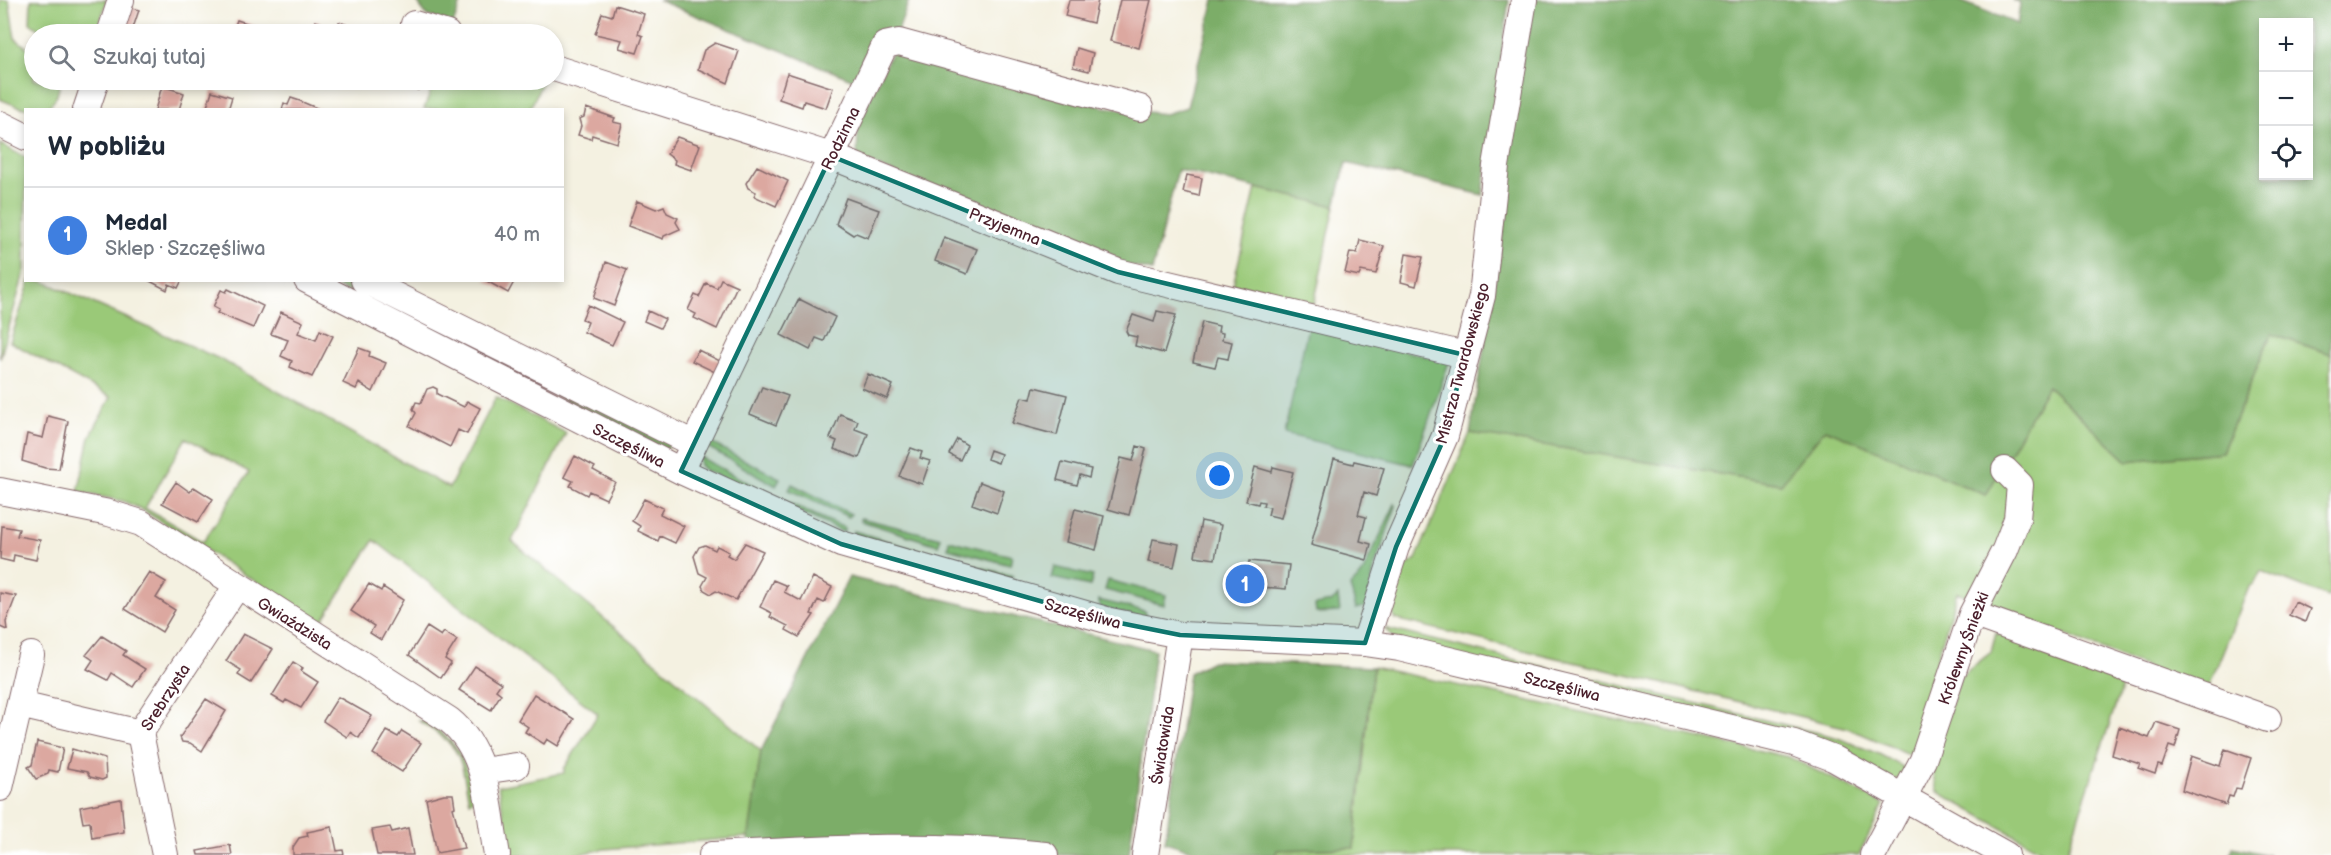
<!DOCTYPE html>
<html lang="pl">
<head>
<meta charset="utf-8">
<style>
	:root { --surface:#fff; --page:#f6f6f7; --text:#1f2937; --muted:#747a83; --line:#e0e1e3; --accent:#1f6fb2 }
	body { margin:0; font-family:"Balsamiq Sans",sans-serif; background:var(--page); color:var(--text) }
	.controls { position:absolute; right:18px; top:18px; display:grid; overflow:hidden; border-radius:0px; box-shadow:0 3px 9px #0003 }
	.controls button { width:54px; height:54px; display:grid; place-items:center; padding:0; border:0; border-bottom:2px solid var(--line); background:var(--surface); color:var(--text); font:30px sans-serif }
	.you { position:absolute; left:1220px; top:476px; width:21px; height:21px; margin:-15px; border:4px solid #fff; border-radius:50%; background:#1a73e8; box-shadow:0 0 0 9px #1a73e833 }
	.badge { display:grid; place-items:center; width:39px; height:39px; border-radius:50%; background:var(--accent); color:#fff; font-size:20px; font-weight:700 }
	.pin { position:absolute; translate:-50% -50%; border:3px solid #fff; box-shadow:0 2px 6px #0006 }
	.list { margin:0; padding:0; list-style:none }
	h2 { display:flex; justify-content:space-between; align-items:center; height:78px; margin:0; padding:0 24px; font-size:26px }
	h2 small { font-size:20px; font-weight:400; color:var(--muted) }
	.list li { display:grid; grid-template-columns:39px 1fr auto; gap:18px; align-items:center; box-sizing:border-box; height:96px; padding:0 24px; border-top:2px solid var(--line) }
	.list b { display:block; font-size:22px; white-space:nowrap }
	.list p { margin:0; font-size:20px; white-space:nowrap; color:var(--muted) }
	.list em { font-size:20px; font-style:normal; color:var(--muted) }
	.icon { flex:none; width:33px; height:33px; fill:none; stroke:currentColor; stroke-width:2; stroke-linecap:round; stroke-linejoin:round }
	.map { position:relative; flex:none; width:2331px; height:855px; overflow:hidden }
	.search { position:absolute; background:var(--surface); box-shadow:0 3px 9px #0003; left:24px; top:24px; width:540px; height:66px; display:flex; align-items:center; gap:15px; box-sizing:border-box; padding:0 21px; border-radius:33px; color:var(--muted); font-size:22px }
	.panel { position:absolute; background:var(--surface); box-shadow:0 3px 9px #0003; left:24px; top:108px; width:540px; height:174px; border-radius:0px }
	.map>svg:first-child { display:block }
	.green { fill:#9ac978; stroke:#727452; stroke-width:1.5; fill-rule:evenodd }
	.forest { fill:#7bad68; stroke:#62664a; stroke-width:1.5; fill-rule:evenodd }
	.building { fill:#dca8a0 }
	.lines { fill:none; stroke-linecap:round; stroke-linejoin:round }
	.minor-casing { stroke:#86686b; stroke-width:28 }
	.minor { stroke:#fff; stroke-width:26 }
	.marked { fill:#0f766e; fill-opacity:0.2; stroke:#0f766e; stroke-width:4.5; stroke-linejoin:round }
	.labels { text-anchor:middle; stroke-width:6; stroke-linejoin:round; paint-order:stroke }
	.street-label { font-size:16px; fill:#4a1f2b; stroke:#fff }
</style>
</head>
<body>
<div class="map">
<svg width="2331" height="855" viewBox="0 0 2331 855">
	<rect width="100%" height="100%" fill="#fff"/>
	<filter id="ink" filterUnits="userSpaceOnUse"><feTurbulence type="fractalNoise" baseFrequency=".0167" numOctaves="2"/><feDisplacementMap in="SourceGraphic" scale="12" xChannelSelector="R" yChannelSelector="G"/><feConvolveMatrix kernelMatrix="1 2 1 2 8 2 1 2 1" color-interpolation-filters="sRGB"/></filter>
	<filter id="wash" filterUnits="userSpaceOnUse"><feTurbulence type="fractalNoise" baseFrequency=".008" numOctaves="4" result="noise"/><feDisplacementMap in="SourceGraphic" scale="24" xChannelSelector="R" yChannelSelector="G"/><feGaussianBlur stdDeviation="1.35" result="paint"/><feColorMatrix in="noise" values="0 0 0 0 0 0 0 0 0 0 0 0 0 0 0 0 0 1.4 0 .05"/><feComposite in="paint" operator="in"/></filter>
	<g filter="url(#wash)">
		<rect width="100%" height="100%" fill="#f4f1e1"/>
		<!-- green -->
		<path class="green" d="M0,0h9l6,38 19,15v27h26c-3,41 -34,31 -60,19z
			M31,0h76l-11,34h-51l-15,-11z
			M435,80h108l-13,29h-106z
			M0,144l26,14 -1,112 -25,89z
			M1256,188l79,18 -21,98 -81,-19z
			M30,281h13l179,79 227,128 47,-91 70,36 -54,108 249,210 -12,86 -144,12 -32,6h-58l-4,-2 -13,-67 66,-13v-4l34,-55 -224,-174 -53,83 -180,-114 -18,-8 -45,-9 12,-55 21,-40 -101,-55zM186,438l63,34 -46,70 -58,-34z
			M1308,327l141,35 -36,103 -129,-31z
			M2271,334l60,20v235l-3,8 -67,-26 -6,12 -6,4 -42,104 -250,-99 -22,74 11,2 -31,89 -67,-29 -454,-109c-6,-24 0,-46 22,-60l54,-126 311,51 44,-56 161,67 62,-109 79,75 95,-9z
			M709,430l2,13 69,35 -4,8 -72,-41z
			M698,456l75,40 -1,3 -66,-28 -6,-6z
			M792,484l59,30 -2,3 -60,-27z
			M782,500l63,28 -2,4 -63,-29z
			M1395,504l1,2 -22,62 -6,38 -12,3 -6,-23 11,-10z
			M861,518l80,20 -3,7 -77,-24z
			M854,531l83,25 -2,3 -83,-24z
			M949,540l63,16 -2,9 -62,-17z
			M946,558l67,18 -5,5 -63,-19z
			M1055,567l38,9 -3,10 -38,-8z
			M1108,580l58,15 -2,10 -59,-15z
			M1338,596l2,16 -24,1 -1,-8 16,-3z
			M1098,600l47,11v7l-44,-10z
			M1384,628l451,109 44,17 30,16 -7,8 -8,2 -499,-141z
			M1996,633l127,43 -2,13 -53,160 9,6h-28l-111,-63 -6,-26 28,-89 31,-25z
			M1373,667l416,90 95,47 -25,51h-583l1,-5 77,-2z
			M424,720c35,23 43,38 49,80l-4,1c-10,-49 -6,-52 -50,-80z"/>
		<!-- forest -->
		<path class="forest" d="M416,0h46l-9,25 -27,-10z
			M658,0h251l-11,31 -15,-1 -27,51z
			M1214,0h295l-26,195 -137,-32 -11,43 -157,-36 -26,101 -34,-8 -261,-105 1,-35 35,-74 211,58 61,7 22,-7z
			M1532,0h426l59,24 3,-20 -8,-4h319v354l-60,-20 -49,118 -95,9 -79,-75 -62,109 -161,-66 -44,55 -311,-51 35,-215 7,-100zM2264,22h44v154h-44z
			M326,281h27l316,163 -2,5h-4z
			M849,577l306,73 -26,205h-383l15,-104z
			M1212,661l161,6 -19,181 -77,2 -1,5h-69l-42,-13 24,-169z
			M2233,847l36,8h-39z"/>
		<g id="blocks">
			<!-- building -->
			<path class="building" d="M1069,0h29l-5,23 -28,-7z
				M1120,0h31l-12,48 -29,-7z
				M615,5l29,9 -6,20 5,2 -6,17 -18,-5 3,-8 -27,-6 7,-21 10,3z
				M129,7l10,3 -8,24h-11z
				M237,20l28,9 -2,5h-31z
				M315,21l22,7 2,-6 12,4 -3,8h-37z
				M715,43l24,8 -11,32 -30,-14 6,-19z
				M1077,48l16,5 -4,18 -16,-4z
				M787,73l46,15 -7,20 -22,-7 -2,6 -23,-8z
				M127,80h16l-2,5z
				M388,80h33l-3,10z
				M162,86l22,7 -5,17h-24z
				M212,91l20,6 -4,13h-22z
				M291,98l9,3 21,9h-39l2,-7 4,2z
				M586,108l29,10 -2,4 9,2 -5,19 -25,-8 -1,4 -13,-4 3,-9 -2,-7 5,-2z
				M677,137l23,8 -9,25 -17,-6 1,-4 -8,-6z
				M757,166l31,15 -12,25 -22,-10 2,-4 -8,-4 -2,-5z
				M1187,175l15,3 -3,18 -16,-4z
				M846,198l33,12 -11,28 -12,-5 -3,2 -17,-11z
				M637,201l19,8 8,-3 3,7 11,5 -2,4 4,7 -16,7 -1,3 -35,-13z
				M944,237l33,12 -10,25 -32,-13z
				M1360,240l24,6 -8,28 -15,-3 -2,5 -14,-3 5,-21 7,1z
				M1406,254l17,3 -7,29 -15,-4z
				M606,262l21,8 -13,36 -20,-8z
				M721,279l16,7 -20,43 -23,-11 2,-4 -8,-4 7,-15 4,2 7,-14 11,5z
				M148,280h34l-4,8 -9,-4 -2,6z
				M485,280h30l-7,13z
				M228,289l35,17 -10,22 -36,-15 2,-3 -6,-3 8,-17 5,2z
				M799,299l36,18 -11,24 -8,-3 -6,12 -29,-15z
				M588,305l35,17 -11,23 -28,-13 4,-10 -6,-3z
				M648,311l17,8 -5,9 -16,-7z
				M1157,311l19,4 -12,38 -29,-7 2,-9 -9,-2 -2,-4 7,-16 21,7z
				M281,312l22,10 -5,11 18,7 4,-10 13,6 -21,41 -22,-10 2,-6 -11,-5 7,-16 -17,-6z
				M1202,322l17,4 -1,6 5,1 -1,7 10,2 -4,17 -10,-2 -3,10 -22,-5z
				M359,348l11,4 -1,4 17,7 -13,29 -14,-9 -3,6 -13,-6z
				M698,350l30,15 -5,11 -31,-15z
				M868,374l25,11 -6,14 -25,-11z
				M433,387l4,2v5l27,13 3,-6 13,7 -13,26 -9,-4 -8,17 -41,-21 7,-13 -3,-4 3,-7 5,1 6,-14z
				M762,387l26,9 -12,29 -26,-11z
				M1034,387l33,8 -10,40 -45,-12 10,-26 9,2z
				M840,414l18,7 -3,8 13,5 -9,24 -25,-9 3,-8 -7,-3z
				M48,416l20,5 -9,48 -14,-1 -23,-7 5,-27 16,4z
				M957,439l10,6 -7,15 -11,-6z
				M1137,446l9,3 -17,66 -21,-6 13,-51 12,3z
				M911,448l11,4 -2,6 10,3 -8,23 -23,-8z
				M990,450l11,4 -3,9 -11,-4z
				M575,456l20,11 -2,3 22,12 -9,17 -17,-8 -2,4 -17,-9 3,-5 -9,-4z
				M1334,459l19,5 1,-3 30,7 -8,28 -12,-4 -6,23 8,2 -6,24 11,3 -4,16 -56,-15z
				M1062,462l29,7 -2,9 -9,-3 -3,10 -20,-5z
				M1255,467l17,5 1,-5 20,5 -12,46 -13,-3 2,-8 -7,-1 1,-4 -5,-1 -1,3 -12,-3z
				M176,482l14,10 4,-5 19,12 -15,23 -36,-19z
				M980,482l24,9 -7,22 -25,-9z
				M644,499l19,9 -3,6 24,12 -9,17 -15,-7 -2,5 -20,-10 2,-5 -8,-5z
				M1075,509l29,7 -8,34 -30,-8z
				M1201,521l20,4 -6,34 -20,-3z
				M2,526l17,3 -2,7 23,4 -4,20 -22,-5 -1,7 -13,-3z
				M1153,539l26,5 -5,23 -26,-5z
				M745,543l18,8 -27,49 -20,-9 -5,3 -7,-4 -2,-4 5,-9 -8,-4 -5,-17 5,-9 6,-2 10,5 2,-4 12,6 -2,3 7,4z
				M1249,561l40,4 -3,24 -48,-4 1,-13h8z
				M149,572l17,10 -10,16 19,12 -13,22 -37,-23z
				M813,577l19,10 -8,16 -6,-3 -7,14 3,1 -15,22 -13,-7 2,-4 -18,-9 2,-4 -12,-6 13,-27 14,6 -3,6 17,9z
				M369,584l12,7 2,-4 20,13 -22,40 -11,-7 4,-7 -23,-15z
				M0,593l16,3 -10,26 1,8 -7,-3z
				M2295,602l15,7 -5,13 -16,-7z
				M427,627l14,9 3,-4 13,8 -12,19 6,4 -10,15 -32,-23z
				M243,634l30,15 -22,34 -13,-8 3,-5 -15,-9z
				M102,636l24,15 -3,4 22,14 -12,18 -21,-14 -4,7 -21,-11 6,-9 -7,-5z
				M293,662l10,6 -2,3 17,11 -17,26 -15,-8 -2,3 -12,-7z
				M475,666l26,17 -5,7 5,4 -10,16 -32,-20z
				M534,694l40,25 -16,27 -11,-7 -3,5 -19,-12 3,-5 -10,-7z
				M338,697l34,19 -13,22 -9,-6 -3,5 -24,-16z
				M206,699l20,12 -24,40 -12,-8 -8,-1 -2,-5z
				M2156,722l24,8 -5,18 -6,-2 -7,20 -4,-1 -3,9 -17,-6 2,-4 -28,-9 7,-28 30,11z
				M387,731l11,6 4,-6 19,12 -19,29 -29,-18z
				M37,742l26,6 -5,24 -9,-2 -1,4 -12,5 -8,-12 4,-2z
				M72,749l33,10 1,19 -4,2 -12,-3 -3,-5 -20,-4z
				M2225,749l26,9 -10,31 -5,-1 -3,9 -4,-1 -3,9 -44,-15 9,-34 29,10z
				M444,794h9l2,13 -2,1 11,40 -27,5 -11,-54z
				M121,799l3,33 -32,6 -2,-16 -7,1 -3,-16z
				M332,827l5,24 6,-1 1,5h-51v-8l6,-9 9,-2 -1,-4z
				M390,827l2,5 16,-4 5,27h-36l-5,-25z
				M230,845l2,10h-34l-1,-4z"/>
		</g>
	</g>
	<g filter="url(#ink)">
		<use href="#blocks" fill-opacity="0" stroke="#86686b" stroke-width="1.5"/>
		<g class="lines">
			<defs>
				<path id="minor" d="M414,24l33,10
					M110,34l11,-34
					M554,68l277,88 287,116 347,83
					M86,110l10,-30
					M0,124l26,13
					M307,280l374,191 160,73 269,77 70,14 185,8 34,5 395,95 39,15 173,97
					M364,280l330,164
					M681,471l204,-426 14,-3 241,66
					M0,491l109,22 32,10 308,197c40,32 39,88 48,135
					M1972,614l296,105
					M1365,643l31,-96 49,-111 37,-140 14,-130 28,-166
					M20,705l120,28
					M482,771l34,-5
					M0,788l31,-133
					M165,855l-25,-122 97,-147
					M712,855c111,-6 223,-13 333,0
					M1145,855l35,-220
					M1873,855l50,-95 49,-146 33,-64 12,-31 3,-34 -15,-15"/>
			</defs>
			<!-- minor casing -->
			<use href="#minor" class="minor-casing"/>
			<!-- minor -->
			<use href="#minor" class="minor"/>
		</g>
	</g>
	<!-- marked area -->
	<path class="marked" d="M831,156l287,116 347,83 -20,81 -49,111 -31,96 -185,-8 -70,-14 -269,-77 -160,-73z"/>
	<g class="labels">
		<!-- street labels -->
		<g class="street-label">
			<text transform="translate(840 138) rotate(-64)" y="6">Rodzinna</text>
			<text transform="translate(1005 226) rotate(22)" y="6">Przyjemna</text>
			<text transform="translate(1462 363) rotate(-75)" y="6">Mistrza Twardowskiego</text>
			<text transform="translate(629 445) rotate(27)" y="6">Szczęśliwa</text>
			<text transform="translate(1083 613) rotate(15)" y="6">Szczęśliwa</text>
			<text transform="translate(295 623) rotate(32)" y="6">Gwiaździsta</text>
			<text transform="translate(1963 648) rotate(-70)" y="6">Królewny Śnieżki</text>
			<text transform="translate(1562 686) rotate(14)" y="6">Szczęśliwa</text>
			<text transform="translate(165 697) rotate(-57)" y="6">Srebrzysta</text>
			<text transform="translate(1162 745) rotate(-81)" y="6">Światowida</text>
		</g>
	</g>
</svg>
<div class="controls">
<button>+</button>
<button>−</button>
<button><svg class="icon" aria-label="locate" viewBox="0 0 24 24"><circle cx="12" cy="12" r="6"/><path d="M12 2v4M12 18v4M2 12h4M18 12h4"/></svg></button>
</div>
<div class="you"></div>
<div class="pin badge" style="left:1245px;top:584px;background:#3f7fe0">1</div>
<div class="search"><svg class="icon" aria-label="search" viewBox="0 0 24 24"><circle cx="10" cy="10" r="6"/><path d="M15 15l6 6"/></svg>Szukaj tutaj</div>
<section class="panel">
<h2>W pobliżu<small></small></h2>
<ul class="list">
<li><span class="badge" style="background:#3f7fe0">1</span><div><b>Medal</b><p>Sklep · Szczęśliwa</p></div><em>40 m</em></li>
</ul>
</section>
</div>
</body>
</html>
